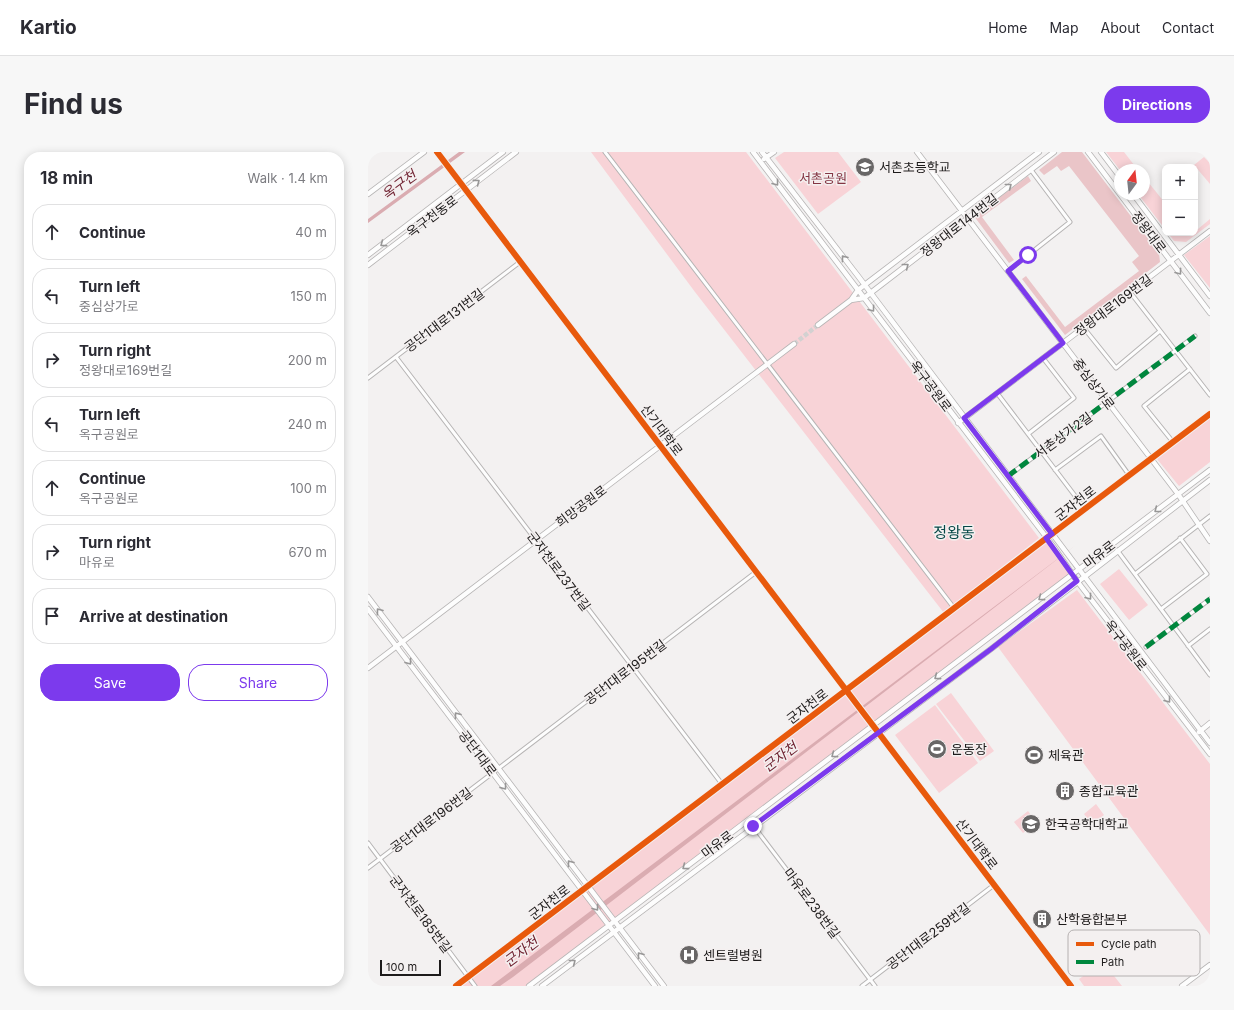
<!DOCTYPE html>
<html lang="en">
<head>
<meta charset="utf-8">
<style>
	:root { --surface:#fff; --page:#f7f7f7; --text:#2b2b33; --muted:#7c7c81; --line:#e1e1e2; --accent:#7c3aed }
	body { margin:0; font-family:Inter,"Noto Sans KR",sans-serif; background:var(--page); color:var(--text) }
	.controls { position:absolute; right:12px; top:12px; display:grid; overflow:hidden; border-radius:8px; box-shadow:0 2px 10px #0003 }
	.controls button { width:36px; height:36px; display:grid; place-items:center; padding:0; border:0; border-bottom:1px solid var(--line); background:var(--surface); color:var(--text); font:20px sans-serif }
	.compass { position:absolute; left:746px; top:12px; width:36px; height:36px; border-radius:50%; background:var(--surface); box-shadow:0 2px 10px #0003; rotate:15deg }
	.scale { position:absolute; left:12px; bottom:10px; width:61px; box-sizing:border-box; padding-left:4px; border:2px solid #1d1b1b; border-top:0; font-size:11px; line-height:14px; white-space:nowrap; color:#1d1b1b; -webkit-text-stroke:3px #f4f0f0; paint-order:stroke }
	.stop { position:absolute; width:12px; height:12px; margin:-9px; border:3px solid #7c3aed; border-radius:50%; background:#fff }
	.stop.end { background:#7c3aed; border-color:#fff; box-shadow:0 1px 4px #0008 }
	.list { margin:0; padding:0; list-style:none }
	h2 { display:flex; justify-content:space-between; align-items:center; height:52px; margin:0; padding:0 16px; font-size:17px }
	h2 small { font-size:13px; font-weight:400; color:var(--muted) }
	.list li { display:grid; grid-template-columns:26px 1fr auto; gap:12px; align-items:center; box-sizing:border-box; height:56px; margin:0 8px 8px; padding:0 8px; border:1px solid var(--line); border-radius:16px }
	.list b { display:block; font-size:15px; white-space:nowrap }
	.list p { margin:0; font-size:13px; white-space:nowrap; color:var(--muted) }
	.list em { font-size:13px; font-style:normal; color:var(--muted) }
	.actions { display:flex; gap:8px; padding:12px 16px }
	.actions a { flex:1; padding:9px 0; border:1px solid var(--accent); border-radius:16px; text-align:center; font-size:14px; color:var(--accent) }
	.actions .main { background:var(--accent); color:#fff }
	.icon { flex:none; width:22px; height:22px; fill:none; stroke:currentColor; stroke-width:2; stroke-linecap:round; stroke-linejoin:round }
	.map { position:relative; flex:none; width:842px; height:834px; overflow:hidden; border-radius:16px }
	header { display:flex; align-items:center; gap:24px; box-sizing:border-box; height:56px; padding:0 20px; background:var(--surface); border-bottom:1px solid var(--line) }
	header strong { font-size:19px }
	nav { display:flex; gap:22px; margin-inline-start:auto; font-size:14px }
	.intro { display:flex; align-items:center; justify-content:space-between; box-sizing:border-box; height:96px; padding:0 24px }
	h1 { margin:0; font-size:28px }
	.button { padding:10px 18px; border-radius:16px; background:var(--accent); color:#fff; font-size:14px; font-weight:700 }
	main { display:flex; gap:24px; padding:0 24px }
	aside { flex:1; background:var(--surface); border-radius:16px; box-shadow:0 2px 10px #0003 }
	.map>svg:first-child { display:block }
	.green { fill:#f8d3d7 }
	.forest { fill:#eac5c8 }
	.water { fill:#daacb1 }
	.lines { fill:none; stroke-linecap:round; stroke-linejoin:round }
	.secondary-tunnel { stroke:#d3d1d1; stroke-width:4.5; stroke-dasharray:4.5 2; stroke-linecap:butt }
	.street-casing { stroke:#b6b4b4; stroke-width:5 }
	.secondary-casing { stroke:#b6b4b4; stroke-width:6 }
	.street { stroke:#fdfdfd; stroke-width:3 }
	.secondary { stroke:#fdfdfd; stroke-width:4.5 }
	.quiet { stroke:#00873e; stroke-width:5; stroke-dasharray:10 5; stroke-linecap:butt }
	.cycleway-casing { stroke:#f4f0f0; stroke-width:8 }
	.cycleway { stroke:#e8590c; stroke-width:6 }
	.oneway { stroke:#989797 }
	.route { stroke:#7c3aed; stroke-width:5 }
	.labels { text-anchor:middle; stroke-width:3; stroke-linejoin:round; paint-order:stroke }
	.poi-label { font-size:13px; fill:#1d1b1b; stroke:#f4f0f0; text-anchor:start }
	.park-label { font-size:13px; fill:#843543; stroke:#f4f0f0 }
	.street-label { font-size:13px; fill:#1d1b1b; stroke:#f4f0f0 }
	.water-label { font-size:14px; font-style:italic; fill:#712433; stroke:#f4f0f0 }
	.quarter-label { font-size:15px; fill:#074847; stroke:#f4f0f0 }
	.key { fill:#f4f0f0; stroke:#b4b0b0; stroke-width:1 }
	.key-label { font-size:11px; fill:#1d1b1b }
</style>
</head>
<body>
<header>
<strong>Kartio</strong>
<nav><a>Home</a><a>Map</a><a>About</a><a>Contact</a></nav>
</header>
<div class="intro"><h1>Find us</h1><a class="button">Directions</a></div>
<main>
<aside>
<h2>18 min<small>Walk · 1.4 km</small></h2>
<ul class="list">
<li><svg class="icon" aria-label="ahead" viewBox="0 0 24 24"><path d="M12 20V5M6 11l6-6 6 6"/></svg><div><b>Continue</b></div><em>40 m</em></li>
<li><svg class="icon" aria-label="left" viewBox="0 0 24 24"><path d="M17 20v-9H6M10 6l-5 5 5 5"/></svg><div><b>Turn left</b><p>중심상가로</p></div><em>150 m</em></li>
<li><svg class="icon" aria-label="right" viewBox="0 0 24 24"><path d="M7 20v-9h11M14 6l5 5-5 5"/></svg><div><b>Turn right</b><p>정왕대로169번길</p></div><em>200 m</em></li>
<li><svg class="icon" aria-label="left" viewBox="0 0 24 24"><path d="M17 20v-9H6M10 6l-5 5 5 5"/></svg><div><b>Turn left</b><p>옥구공원로</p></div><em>240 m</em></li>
<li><svg class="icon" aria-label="ahead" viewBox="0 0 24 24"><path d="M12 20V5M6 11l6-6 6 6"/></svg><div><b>Continue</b><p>옥구공원로</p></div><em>100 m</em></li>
<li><svg class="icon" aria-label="right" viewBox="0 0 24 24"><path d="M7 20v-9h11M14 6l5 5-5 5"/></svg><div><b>Turn right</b><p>마유로</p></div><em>670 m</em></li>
<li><svg class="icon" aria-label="arrive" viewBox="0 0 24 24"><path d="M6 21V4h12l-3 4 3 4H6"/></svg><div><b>Arrive at destination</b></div></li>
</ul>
<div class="actions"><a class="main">Save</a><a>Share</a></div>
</aside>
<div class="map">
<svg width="842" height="834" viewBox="0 0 842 834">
	<rect width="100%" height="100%" fill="#f3f1f1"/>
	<!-- green -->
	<path class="green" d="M223,0h155l293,386 -95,75 -249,-321z
		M416,0h54l23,30 -43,32 -43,-56z
		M738,0h18l14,18h-18z
		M836,5l6,6v21l-16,-19z
		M776,25l21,26v26l-27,-35h6z
		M842,67v5l-24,18 -12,-1 -6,-8h27v-7l3,3z
		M842,84v52l-26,-33z
		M842,266v44l-31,24 -22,-27z
		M678,386l26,36 -542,412h-74z
		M751,417l29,36 -19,15 -29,-36z
		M709,438l133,174v171l-212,-288z
		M583,541l43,58 -14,10 -44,-57z
		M567,553l43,58 -39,30 -44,-58z
		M728,652l8,11 -12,10 -8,-11z
		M660,659l8,11 -13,11 -9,-11z
		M735,810l19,24h-38l-5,-7z"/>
	<!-- forest -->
	<path class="forest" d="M694,0h20l77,101 1,9 -95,73 -43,-56 4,-3 39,51 74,-56 -7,-9 7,-6 -70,-90 -8,5 -4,-5 -13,9 -5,-5z
		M660,24l3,5 -49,36 32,43 -5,3 -35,-47z"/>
	<!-- water -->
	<path class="water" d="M91,0h6l-97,71v-4z
		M708,393l-563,432 -13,9h-9z"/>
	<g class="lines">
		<!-- secondary-tunnel -->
		<path class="secondary-tunnel" d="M426,192l24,-19"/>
		<defs>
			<path id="street" d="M237,0l349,456
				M640,119l62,-49 -39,-52
				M762,140l80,103
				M715,175l33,41 44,-37
				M28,205l326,427
				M0,226l152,-116
				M629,241l88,116
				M660,282l46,-36 -31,-40
				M805,290l-29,-36 46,-37
				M687,318l46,-34 28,39
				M640,324l187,-140
				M749,398l93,125
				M767,422l75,-58
				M793,457l46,-35 -27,-36
				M820,494l22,-17
				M778,495l64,-48
				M381,668l126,166
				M0,691l107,143
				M0,716l388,-296
				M494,834l132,-101"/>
			<path id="secondary" d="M69,0l634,834
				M385,0l300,394 24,35 133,173
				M394,0l96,124 352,467
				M549,0l261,342 32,47
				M720,0l122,161
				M733,0l19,25
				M396,7l10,-7
				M0,42l56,-42
				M765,42l77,102
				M0,103l135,-103
				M0,113l148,-113
				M483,148l13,-2 190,-146
				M450,173l33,-25 7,-10 181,-138
				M590,271l252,-192
				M0,445l296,389
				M0,457l287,377
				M0,516l426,-324
				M831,580l11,-9
				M88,834l754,-572
				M161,834l681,-516
				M174,834l449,-337 219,-169
				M814,834l28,-21"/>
		</defs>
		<!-- street casing -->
		<use href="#street" class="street-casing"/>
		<!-- secondary casing -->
		<use href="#secondary" class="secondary-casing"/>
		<!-- street -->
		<use href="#street" class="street"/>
		<!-- secondary -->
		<use href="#secondary" class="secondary"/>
		<!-- quiet -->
		<path class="quiet" d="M640,324l187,-140
			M778,495l64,-48"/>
		<defs>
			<path id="cycleway" d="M69,0l634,834
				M88,834l754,-572"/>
		</defs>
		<!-- cycleway casing -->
		<use href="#cycleway" class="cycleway-casing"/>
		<!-- cycleway -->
		<use href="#cycleway" class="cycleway"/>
	</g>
	<!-- one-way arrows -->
	<defs><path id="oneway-chevron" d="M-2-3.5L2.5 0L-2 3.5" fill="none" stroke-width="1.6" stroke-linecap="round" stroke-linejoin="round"/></defs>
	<g class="oneway">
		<use href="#oneway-chevron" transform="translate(109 30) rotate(-37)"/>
		<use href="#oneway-chevron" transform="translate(408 31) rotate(52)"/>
		<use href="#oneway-chevron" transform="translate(641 34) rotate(-38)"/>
		<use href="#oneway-chevron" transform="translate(15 92) rotate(143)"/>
		<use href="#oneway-chevron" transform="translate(476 106) rotate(-128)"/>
		<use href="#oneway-chevron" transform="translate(538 114) rotate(-38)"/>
		<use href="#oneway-chevron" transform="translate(811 120) rotate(53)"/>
		<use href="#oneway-chevron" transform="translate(504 157) rotate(53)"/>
		<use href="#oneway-chevron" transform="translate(789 358) rotate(142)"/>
		<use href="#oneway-chevron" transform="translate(721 445) rotate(52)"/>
		<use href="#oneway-chevron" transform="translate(673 446) rotate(143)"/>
		<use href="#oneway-chevron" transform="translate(11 459) rotate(-127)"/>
		<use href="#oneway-chevron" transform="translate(41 510) rotate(53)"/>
		<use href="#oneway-chevron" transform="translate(569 525) rotate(143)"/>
		<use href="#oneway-chevron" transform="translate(800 548) rotate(52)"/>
		<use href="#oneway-chevron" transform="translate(89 563) rotate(-127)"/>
		<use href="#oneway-chevron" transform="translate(466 603) rotate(143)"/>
		<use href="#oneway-chevron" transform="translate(136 635) rotate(53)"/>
		<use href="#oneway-chevron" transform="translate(202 711) rotate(-127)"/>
		<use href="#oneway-chevron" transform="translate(317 715) rotate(143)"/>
		<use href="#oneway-chevron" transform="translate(228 756) rotate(53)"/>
		<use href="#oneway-chevron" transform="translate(272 803) rotate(-127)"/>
		<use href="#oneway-chevron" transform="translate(205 810) rotate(-38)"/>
	</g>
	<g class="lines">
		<!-- route -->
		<path class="route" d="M385,674l238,-177 86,-68 -31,-43 6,-4 -88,-116 99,-75 -55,-72 20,-16"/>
	</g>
	<!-- icons -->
	<defs>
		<symbol id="school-disc" viewBox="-11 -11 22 22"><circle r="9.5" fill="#686666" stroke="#f4f0f0"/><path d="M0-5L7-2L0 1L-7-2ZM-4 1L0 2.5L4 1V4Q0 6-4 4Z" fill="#fff"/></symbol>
		<symbol id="stadium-disc" viewBox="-11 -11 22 22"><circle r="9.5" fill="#686666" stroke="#f4f0f0"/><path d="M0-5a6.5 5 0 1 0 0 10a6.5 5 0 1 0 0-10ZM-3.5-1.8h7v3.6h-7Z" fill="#fff"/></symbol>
		<symbol id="building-disc" viewBox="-11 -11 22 22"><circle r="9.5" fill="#686666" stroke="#f4f0f0"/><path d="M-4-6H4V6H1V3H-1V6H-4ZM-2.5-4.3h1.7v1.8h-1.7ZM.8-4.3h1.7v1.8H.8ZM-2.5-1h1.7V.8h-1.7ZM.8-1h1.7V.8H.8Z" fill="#fff"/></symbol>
		<symbol id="university-disc" viewBox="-11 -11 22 22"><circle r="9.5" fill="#686666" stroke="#f4f0f0"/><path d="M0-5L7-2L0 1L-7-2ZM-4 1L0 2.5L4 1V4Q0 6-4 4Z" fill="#fff"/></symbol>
		<symbol id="hospital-disc" viewBox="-11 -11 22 22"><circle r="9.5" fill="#686666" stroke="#f4f0f0"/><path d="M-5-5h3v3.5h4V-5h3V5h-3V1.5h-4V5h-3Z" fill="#fff"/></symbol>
	</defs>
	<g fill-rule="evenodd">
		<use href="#school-disc" x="486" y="4" width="22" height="22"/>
		<use href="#stadium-disc" x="558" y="586" width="22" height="22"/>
		<use href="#stadium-disc" x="655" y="592" width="22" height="22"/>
		<use href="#building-disc" x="686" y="628" width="22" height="22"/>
		<use href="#university-disc" x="652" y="661" width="22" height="22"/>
		<use href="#building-disc" x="663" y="756" width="22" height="22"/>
		<use href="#hospital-disc" x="310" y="792" width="22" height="22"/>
	</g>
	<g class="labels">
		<!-- poi labels -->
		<g class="poi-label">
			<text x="511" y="20">서촌초등학교</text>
			<text x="583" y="602">운동장</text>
			<text x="680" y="608">체육관</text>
			<text x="711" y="644">종합교육관</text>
			<text x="677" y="677">한국공학대학교</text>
			<text x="688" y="772">산학융합본부</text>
			<text x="335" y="808">센트럴병원</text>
		</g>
		<!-- park labels -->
		<g class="park-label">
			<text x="455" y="31">서촌공원</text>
		</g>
		<!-- street labels -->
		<g class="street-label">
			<text transform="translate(64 64) rotate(-37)" y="5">옥구천동로</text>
			<text transform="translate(591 73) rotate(-38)" y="5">정왕대로144번길</text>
			<text transform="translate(781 80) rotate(53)" y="5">정왕대로</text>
			<text transform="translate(745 153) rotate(-37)" y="5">정왕대로169번길</text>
			<text transform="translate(76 168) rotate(-37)" y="5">공단1대로131번길</text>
			<text transform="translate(726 232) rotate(53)" y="5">중심상가로</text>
			<text transform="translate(563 234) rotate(53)" y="5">옥구공원로</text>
			<text transform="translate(294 278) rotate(53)" y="5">산기대학로</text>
			<text transform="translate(695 283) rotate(-36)" y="5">서촌상가2길</text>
			<text transform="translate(707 351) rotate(-37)" y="5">군자천로</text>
			<text transform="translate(213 354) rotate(-37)" y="5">희망공원로</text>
			<text transform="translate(731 402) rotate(-37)" y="5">마유로</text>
			<text transform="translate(191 419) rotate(53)" y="5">군자천로237번길</text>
			<text transform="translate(758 493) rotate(52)" y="5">옥구공원로</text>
			<text transform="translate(257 520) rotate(-37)" y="5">공단1대로195번길</text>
			<text transform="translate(439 554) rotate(-37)" y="5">군자천로</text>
			<text transform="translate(110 601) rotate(53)" y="5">공단1대로</text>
			<text transform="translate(63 668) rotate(-37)" y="5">공단1대로196번길</text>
			<text transform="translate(349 692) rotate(-37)" y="5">마유로</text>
			<text transform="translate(609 692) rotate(53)" y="5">산기대학로</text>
			<text transform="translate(181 750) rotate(-37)" y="5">군자천로</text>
			<text transform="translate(444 751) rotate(53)" y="5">마유로238번길</text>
			<text transform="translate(53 762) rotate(53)" y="5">군자천로185번길</text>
			<text transform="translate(560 784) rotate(-37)" y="5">공단1대로259번길</text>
		</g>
		<!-- water labels -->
		<g class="water-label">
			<text transform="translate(31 33) rotate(-36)" y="5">옥구천</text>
			<text transform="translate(412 605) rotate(-37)" y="5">군자천</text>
			<text transform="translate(153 800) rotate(-37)" y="5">군자천</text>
		</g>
		<!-- quarter labels -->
		<g class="quarter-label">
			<text x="586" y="386">정왕동</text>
		</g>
	</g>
	<!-- legend -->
	<rect x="700" y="778" width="132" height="46" rx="6" class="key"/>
	<rect x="708" y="790" width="18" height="4" fill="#e8590c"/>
	<rect x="708" y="808" width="18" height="4" fill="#00873e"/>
	<g class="key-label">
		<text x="733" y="796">Cycle path</text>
		<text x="733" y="814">Path</text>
	</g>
</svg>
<div class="controls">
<button>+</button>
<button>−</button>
</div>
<svg class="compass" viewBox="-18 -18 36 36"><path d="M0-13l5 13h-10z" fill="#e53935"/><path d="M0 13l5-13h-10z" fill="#7c7c81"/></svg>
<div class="scale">100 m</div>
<div class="stop" style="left:660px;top:103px"></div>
<div class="stop end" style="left:385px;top:674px"></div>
</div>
</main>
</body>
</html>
